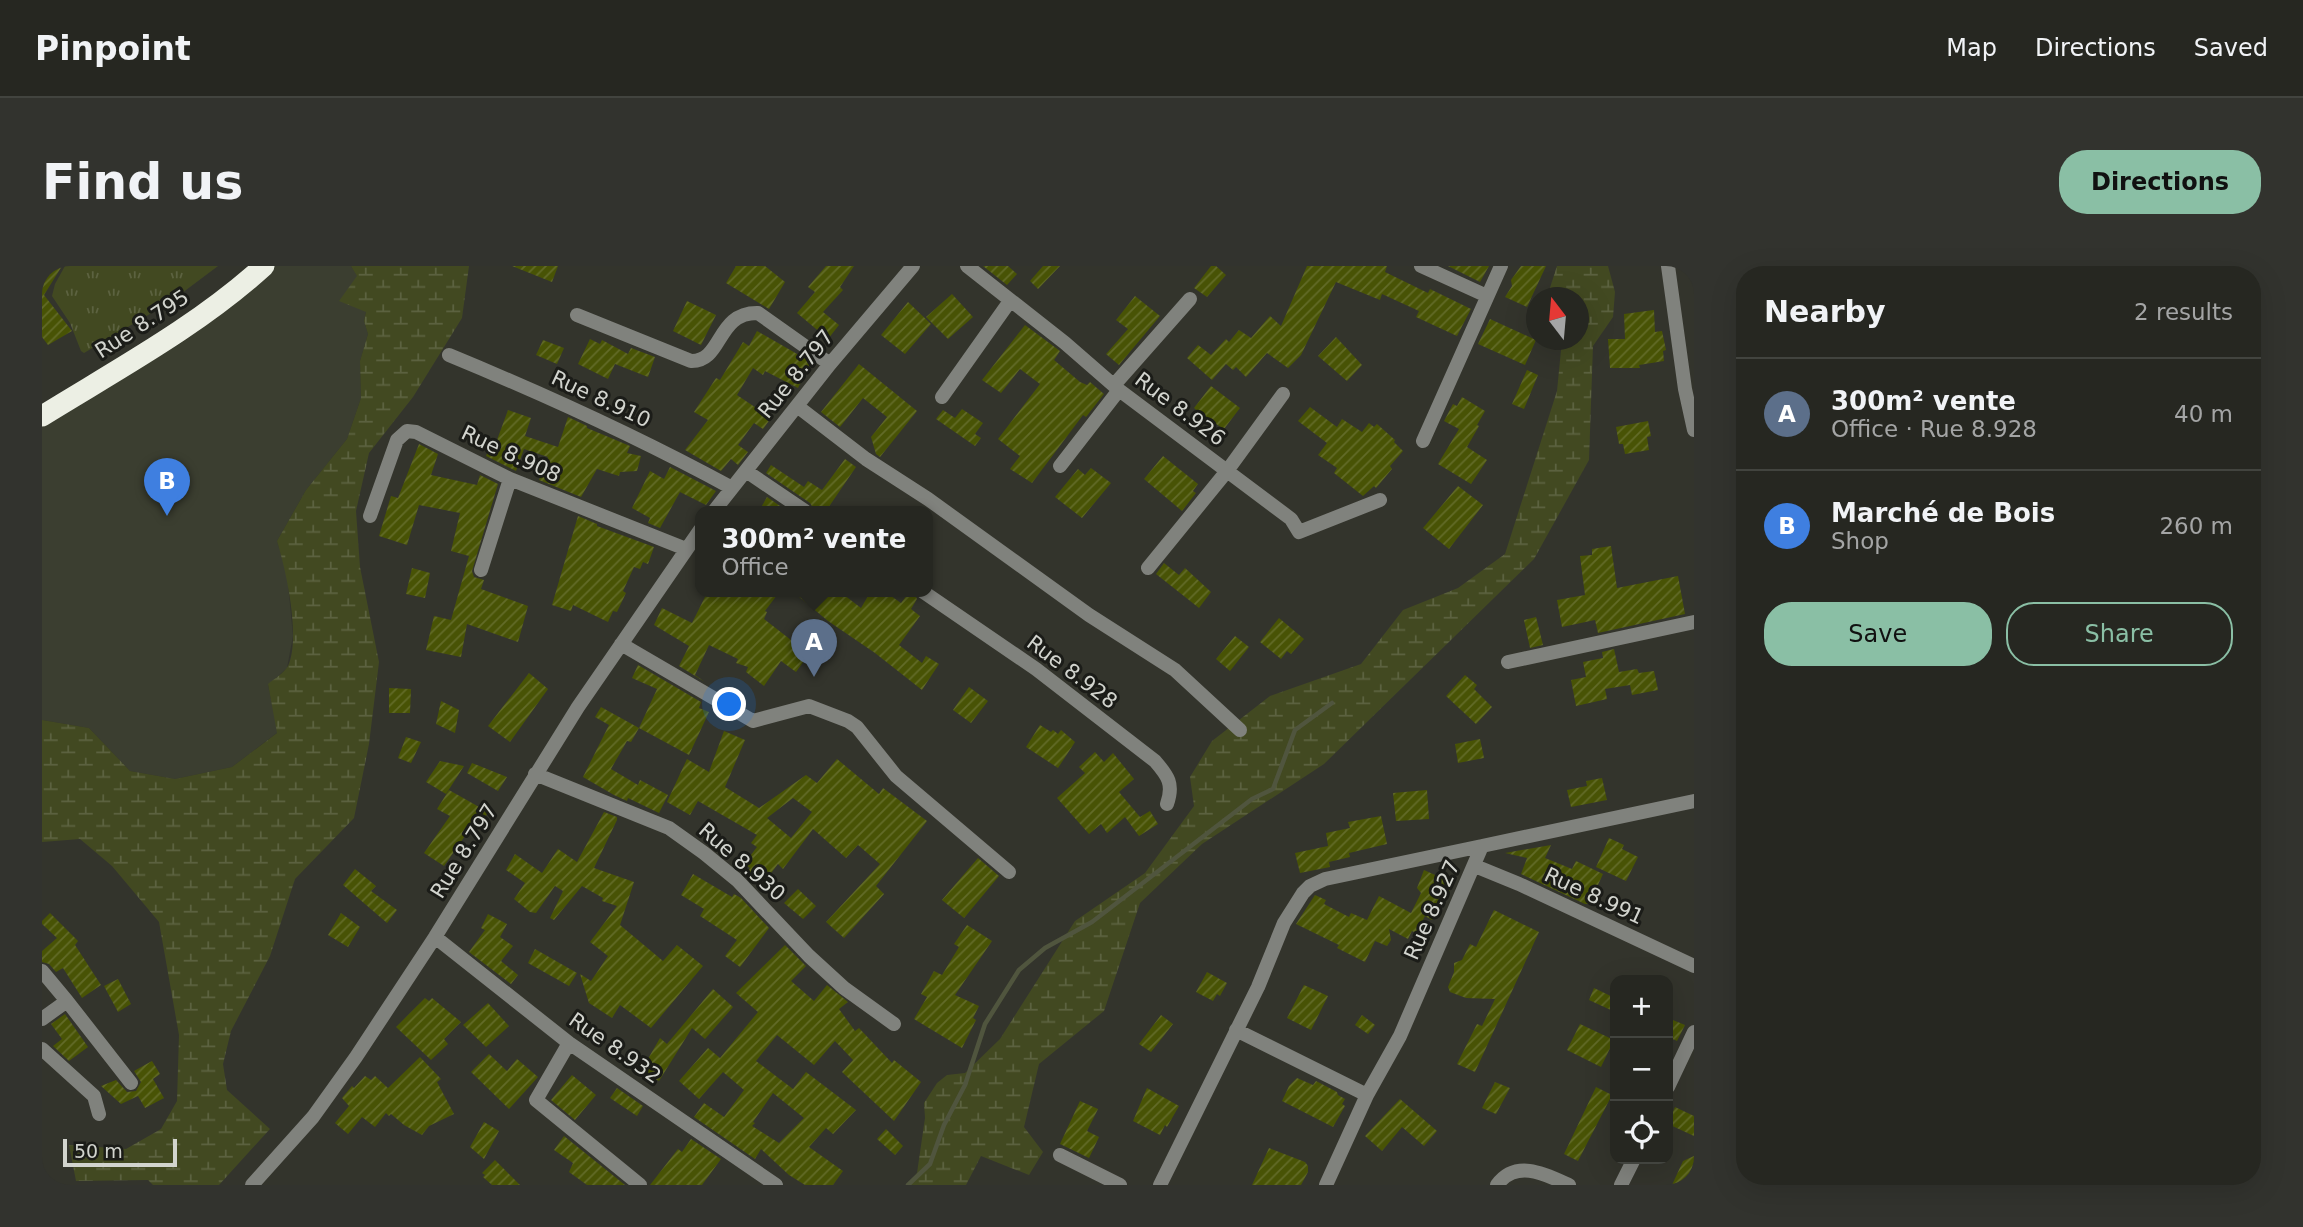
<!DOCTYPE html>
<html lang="en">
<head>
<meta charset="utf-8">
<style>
	:root { --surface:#262721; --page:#32332e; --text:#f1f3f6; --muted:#a4a5a5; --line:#42443f; --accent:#8abfa5 }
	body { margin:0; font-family:"DejaVu Sans",sans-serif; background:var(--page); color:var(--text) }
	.controls { position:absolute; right:21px; bottom:21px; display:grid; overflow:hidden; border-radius:14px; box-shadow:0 7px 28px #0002 }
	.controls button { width:63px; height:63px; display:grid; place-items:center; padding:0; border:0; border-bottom:2px solid var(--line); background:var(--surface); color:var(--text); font:35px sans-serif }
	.compass { position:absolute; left:1484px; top:21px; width:63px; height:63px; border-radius:50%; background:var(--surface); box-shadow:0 7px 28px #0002; rotate:344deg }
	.scale { position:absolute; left:21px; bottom:18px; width:114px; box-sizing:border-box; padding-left:7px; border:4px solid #d2d4ce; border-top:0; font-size:19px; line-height:24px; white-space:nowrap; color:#d2d4ce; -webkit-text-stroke:5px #1b1c18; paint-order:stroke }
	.you { position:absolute; left:688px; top:439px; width:24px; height:24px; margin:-18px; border:5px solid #fff; border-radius:50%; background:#1a73e8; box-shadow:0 0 0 10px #1a73e833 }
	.badge { display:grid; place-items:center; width:46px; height:46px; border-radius:50%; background:var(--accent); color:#fff; font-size:23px; font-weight:700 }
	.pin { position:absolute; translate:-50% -58px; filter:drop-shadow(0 2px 4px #0008) }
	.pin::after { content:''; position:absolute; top:37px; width:24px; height:21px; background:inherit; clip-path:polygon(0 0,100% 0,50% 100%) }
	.popup { position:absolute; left:653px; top:240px; width:238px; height:91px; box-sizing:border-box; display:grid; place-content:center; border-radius:14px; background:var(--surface); filter:drop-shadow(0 2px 5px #0005); font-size:23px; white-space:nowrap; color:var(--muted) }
	.popup b { font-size:26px; color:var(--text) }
	.popup::after { content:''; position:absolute; left:50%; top:100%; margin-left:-14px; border:14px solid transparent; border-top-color:var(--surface) }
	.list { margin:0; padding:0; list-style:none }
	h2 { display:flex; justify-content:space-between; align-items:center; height:91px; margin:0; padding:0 28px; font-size:30px }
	h2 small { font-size:23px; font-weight:400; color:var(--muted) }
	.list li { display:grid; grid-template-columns:46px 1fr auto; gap:21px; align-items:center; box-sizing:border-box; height:112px; padding:0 28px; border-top:2px solid var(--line) }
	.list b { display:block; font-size:26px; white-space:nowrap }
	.list p { margin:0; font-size:23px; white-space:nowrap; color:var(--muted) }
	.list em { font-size:23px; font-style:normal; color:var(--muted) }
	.actions { display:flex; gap:14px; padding:21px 28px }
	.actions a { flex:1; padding:16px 0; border:2px solid var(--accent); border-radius:28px; text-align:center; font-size:24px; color:var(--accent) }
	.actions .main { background:var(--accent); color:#111 }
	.icon { flex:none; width:38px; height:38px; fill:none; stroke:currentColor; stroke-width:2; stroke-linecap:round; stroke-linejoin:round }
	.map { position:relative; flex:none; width:1652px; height:919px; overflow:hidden; border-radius:28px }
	header { display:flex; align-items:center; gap:42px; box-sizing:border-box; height:98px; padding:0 35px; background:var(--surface); border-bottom:2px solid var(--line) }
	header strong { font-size:33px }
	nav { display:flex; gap:38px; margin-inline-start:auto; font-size:24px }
	.intro { display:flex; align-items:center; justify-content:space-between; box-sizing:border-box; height:168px; padding:0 42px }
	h1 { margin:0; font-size:49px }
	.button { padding:18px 32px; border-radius:28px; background:var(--accent); color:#111; font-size:24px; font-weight:700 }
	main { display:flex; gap:42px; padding:0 42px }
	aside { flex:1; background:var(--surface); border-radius:28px; box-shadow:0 7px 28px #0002 }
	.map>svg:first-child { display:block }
	.built { fill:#3b3e30 }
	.grass { fill:url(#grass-tufts) }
	.wetland { fill:url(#wetland-marsh) }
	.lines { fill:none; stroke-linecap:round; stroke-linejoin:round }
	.stream { stroke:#50553e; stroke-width:4.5 }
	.building { fill:url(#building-hatch); fill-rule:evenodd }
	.street { stroke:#80827d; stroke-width:14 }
	.highway { stroke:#ecefe4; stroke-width:21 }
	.labels { text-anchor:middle; stroke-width:6; stroke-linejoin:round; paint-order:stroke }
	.street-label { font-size:21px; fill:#d2d4ce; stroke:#1b1c18 }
</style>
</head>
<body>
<header>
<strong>Pinpoint</strong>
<nav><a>Map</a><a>Directions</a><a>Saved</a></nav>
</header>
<div class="intro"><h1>Find us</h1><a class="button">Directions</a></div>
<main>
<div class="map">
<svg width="1652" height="919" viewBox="0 0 1652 919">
	<defs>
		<pattern id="grass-tufts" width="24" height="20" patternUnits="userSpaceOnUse" patternTransform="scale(1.75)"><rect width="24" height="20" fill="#424921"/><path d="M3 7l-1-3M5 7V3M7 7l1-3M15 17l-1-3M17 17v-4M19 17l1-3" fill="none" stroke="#5c6240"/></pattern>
		<pattern id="wetland-marsh" width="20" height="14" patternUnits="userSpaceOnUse" patternTransform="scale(1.75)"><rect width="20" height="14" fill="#424921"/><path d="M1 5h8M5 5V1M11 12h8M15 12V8" fill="none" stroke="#5c6240"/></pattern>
		<pattern id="building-hatch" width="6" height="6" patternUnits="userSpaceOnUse" patternTransform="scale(1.75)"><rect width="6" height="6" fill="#485305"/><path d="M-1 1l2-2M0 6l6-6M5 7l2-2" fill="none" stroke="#626b28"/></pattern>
	</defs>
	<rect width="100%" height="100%" fill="#33342c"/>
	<!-- built -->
	<path class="built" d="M215,0h94l6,9 9,37 -2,9 4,13 -8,27 1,37 -14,41 -41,51 -29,51 10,32 6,63 -6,32 -19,17 10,47 -46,35 -57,12 -45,-8 -41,-43 -47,-8v-311l125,-72z"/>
	<!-- grass -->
	<path class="grass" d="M23,0h153l-48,36 -86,51 -3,-2 -11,-28 -18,-27 3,-12z"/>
	<!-- wetland -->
	<path class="wetland" d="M309,0h118l-7,52 -49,79 -44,56 -13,58 4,56 19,95 -10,82 -15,74 -59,61 -25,77 -39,75 -8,33 4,26 43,39 -51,56h-66l-5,-5 -72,1 -7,-36 57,4 35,-20 16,-28 2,-66 -20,-113 -47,-56 -32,-27 -38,3v-122l47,8 41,43 45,8 57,-12 45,-34 -9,-49c6,-5 16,-11 20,-18 13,-29 -2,-96 -11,-125l29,-51 41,-51 14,-41 -1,-37 8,-27 -4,-13 2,-9 -27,-11 18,-25z
		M1515,0h51l7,26 -2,25 -20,29 -4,114 -55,99 -210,205 -122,80 -62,59 -36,108 -65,53 -15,63 19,25 -14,23 -48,-19 -15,29h-58l9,-12 8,-55 -1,-15 13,-20 10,-8 18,-2 35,-34 75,-118 70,-48 49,-67 -4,-29 22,-36 58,-45 91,-32 42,-54 55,-22 47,-34 52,-163 5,-51h16v-42l-31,-1z"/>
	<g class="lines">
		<!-- stream -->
		<path class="stream" d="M866,919l22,-21 14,-39 21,-40 20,-61 34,-54 26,-22 47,-26 160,-123 21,-10 22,-59 37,-27"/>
	</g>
	<!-- building -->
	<path class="building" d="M0,0h20l-18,29 28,36 -24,14 -6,-8z
		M470,0h46l-6,16z
		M694,0h29l20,16 -16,27 -43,-26z
		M784,0h28l-14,21 3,3 -20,22 16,13 -11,14 -31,-26 18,-21 -7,-5z
		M941,0h25l9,8 -10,11z
		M1001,0h17l-22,23 -8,-8z
		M1169,0h5l10,9 -19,22 -13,-9z
		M1265,0h80l-2,6 43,21 2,-4 41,20 -14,27 -41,-19 3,-6 -37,-17 -2,6 -44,-18 -35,73 -13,13 -21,-15 -21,24 -10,-10 -3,3 -7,-6 -14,16 -25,-22 11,-13 13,10 15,-16 3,3 10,-12 12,8 19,-22 11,10z
		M1406,0h41l-9,16z
		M1479,0h25l-19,41 -22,-10 7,-11 -1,-6z
		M910,28l21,23 -25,22 -22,-22z
		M1093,30l25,20 -41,49 -13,-11 22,-25 -12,-9z
		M645,35l29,14 -15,30 -28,-14z
		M866,36l23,22 -26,30 -24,-19z
		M1612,44l1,22 7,-1 4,19 -3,1 1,10 -25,4 1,3h-30l-2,-29h17l-1,-25z
		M1448,53l46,21 -11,25 -47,-21z
		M983,59l35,26 -6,9 26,22 7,3 3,-3 14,12 -18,23 -3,-2 -51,68 -22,-14 10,-13 -22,-17 42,-55 -20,-15 -19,24 -19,-13z
		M715,65l54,31 -13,26 -33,-17 -2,4 -10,-7 -16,27 34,23 -8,11 -9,-6 -16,22 10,7 -10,13 -7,-6 -10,12 -36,-21 23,-30 -14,-8 22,-34 4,2 23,-38 6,4z
		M1294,71l26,28 -15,16 -29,-25z
		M548,73l10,5 2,-4 26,14 3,-6 24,9 -7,20 -33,-13 -7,15 -30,-15z
		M501,74l21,8 -7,16 -21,-9z
		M817,98l58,47 -37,46 -4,-3 -5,-17 16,-20 -24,-19 -23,29 -19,-15z
		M1485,104l11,5 -14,34 -12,-5z
		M1169,120l29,22 -16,21 -8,-5 -3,3 -14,-11 2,-2 -7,-6z
		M1420,131l23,14 -8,14 2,1 -12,21 20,13 -16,24 -33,-20 21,-35 -15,-8 9,-17 4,2z
		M1268,141l27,20 5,-8 20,13 7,-9 5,4 3,-3 18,16 -1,2 9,9 -13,15 2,3 -16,19 -2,-2 -11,10 -29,-23 3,-5 -19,-13 9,-12 -29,-22z
		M920,143l21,14 -8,11 6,4 -6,8 -39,-27 7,-9 12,8z
		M466,144l23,8 -6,18 33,11 10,-30 19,9v2l43,18 -3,7 14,3 -4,15 -17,1 -1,4 -22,-7 -16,28 -42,-17 9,-23 -24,-8 -8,22 -30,-15 7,-18 4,2z
		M1606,155l3,15 -4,1 2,13 -24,4 -2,-10h-4l-3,-17z
		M377,178l19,10 -7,21 46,10 3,-10 18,9 -26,87 2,6 10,3 -3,9 47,17 -10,36 -51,-18 -6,33 -35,-7 8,-34 17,4 18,-64 -18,-5 9,-38 -41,-8 -12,40 -28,-9 12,-40 7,2z
		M1121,190l35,28 -5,7 3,2 -14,18 -38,-32z
		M803,193l11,8 -30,44h-11l-5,-8 -44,-30 5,-8 33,22 4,-6 14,9z
		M628,201l46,24 -10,14 -26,-13 -20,36 -12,-5 2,-5 -18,-10 18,-37 14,8z
		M1049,202l20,15 -29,35 -27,-21 23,-28 7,6z
		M1416,220l25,19 -34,44 -26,-21z
		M725,231l19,13v1h-27z
		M536,250l19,8v2l57,21 -6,17 -5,-2 -3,7 -6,-2 -11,24 3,2 -9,19 -4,-1 -5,11 -35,-17 -2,6 -19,-6z
		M1569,280l6,42 61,-12 7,38 -87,19 -3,-13 -33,7 -5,-27 28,-5 -5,-39 12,-1v-6z
		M1122,297l15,12 6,-7 26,24 -12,16 -43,-34z
		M370,302l18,5 -5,25 -19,-4z
		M666,325h72l-15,20 2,1 -3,7 45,35 -13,18 -15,-11 -17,25 -18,-14 2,-5 -12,-4 2,-4 -29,-14 -14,30 10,7 -26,-16 10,-20 -35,-21 8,-17 30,15z
		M750,325h47l22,17 10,-17h13l17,12 9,-12h3l4,8 -6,10 9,7 -21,29 23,18 4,-7 13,8 -17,26 -47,-37 -47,-32z
		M1494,351l7,28 -13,3 -6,-28z
		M1237,352l25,21 -13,15 -4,-3 -6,8 -21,-17z
		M1193,370l14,11 -19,24 -14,-12z
		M1572,383l5,23 18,-3 2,4 15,-2 4,19 -26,5 -2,-10 -25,4 2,10 -31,7 -5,-26 15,-3 -3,-15 20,-4 -1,-6z
		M596,399l63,37 -2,6 10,4 -20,43 -50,-27 18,-39 -25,-11z
		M487,407l19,16 -38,53 -22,-16z
		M1423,409l12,10 -3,4 18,18 -16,17 -30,-28z
		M927,421l19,14 -17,22 -18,-13z
		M347,422l22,1 -1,24h-21z
		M399,435l18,9 -4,23 -19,-9z
		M559,441l38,21 -8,14 -4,-1 -16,28 27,16 2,-5 28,15 -9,18 -31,-15 -1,3 -13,-6 -31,-18 26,-52 -14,-8z
		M998,459l11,7 2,-2 5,4 3,-4 14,12 -17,26 -32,-21z
		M682,465l21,9 -20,47 34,21 47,-33 11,8 20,-24 42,35 4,-6 44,33 -51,65 8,8 -40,44 -18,-16 54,-58 -22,-19 -12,13 -33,-29 -30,40 -5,-5 -13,17 -6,-5 -3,4 -9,-8 3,-4 -6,-4 13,-17 -6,-4 6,-8 -59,-34 -8,14 -23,-13 20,-43 22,13zM751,532l19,14 -21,26 -24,-20z
		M364,471l15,5 -10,21 -13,-5z
		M1438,473l4,19 -26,5 -3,-19z
		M1053,486l9,10 9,-9 21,26 -15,13 21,25 10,-6 8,13 -19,12 -14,-19 -18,16 -6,-9 -12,10 -32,-36 28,-25 -6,-6z
		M398,495l24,5 -18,28 -20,-12z
		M430,497l35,14 -9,14 -31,-18z
		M1560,512l5,22 -36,7 -4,-17 20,-4 -1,-5z
		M407,524l39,22 -8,15 -6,-4 -30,43 -20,-13 26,-37 -13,-7z
		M1385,524l2,29 -33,2 -3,-28z
		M562,546l13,5v3l-23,48 40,14 -14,43 43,36 14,-16 26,21 -52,62 -31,-23 -8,13 -23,-15 -9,-29 11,7 17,-25 -18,-14 27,-36 -15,-5 1,-3 -21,-12 -28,34 -4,-2 13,-27 -8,-5 -19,27 -6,-1 -16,-13 11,-16 -19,-13 9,-16 27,19 16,-24 19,13z
		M1339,550l6,28 -38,9 1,4 -21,5 1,5 -30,6 -5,-20 33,-7 -2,-13 24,-5 -2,-6z
		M1567,572l15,7 -2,4 16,8 -12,24 -30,-14z
		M1509,579l-6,13 27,11 4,-8 27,13 -14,30h-4l-64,-30 6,-16 -22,-5z
		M936,592l21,18 -35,42 -22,-18z
		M313,603l21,17 -5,5 26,19 -10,13 -44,-38z
		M1382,604l29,13 -9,20 -3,-2 -9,19 -7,-4 -9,17 -4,-2 -4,8 -19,-10 2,11 -4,6 -12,-5 -10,21 -28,-14 2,-3 -43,-21 19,-29 11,5 -2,4 25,13 2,-4 16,7 12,-24 32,17 10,-20 -4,-5z
		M651,608l39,23 2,-3 7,4 28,30 -29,39 -15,-11 12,-16 -37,-24 4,-7 -23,-14z
		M756,623l18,17 -13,13 -19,-16z
		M1452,644l45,22 -64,140 -18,-8 20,-40 5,2 13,-27 -29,-1 -16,-6 -2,-5 6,-15v-9l8,-3 8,-16 6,3z
		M8,647l28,28 -3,4 26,40 -19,13 -19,-30 -7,4 -7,-8 -7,-2v-11l15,-13 -15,-14v-3z
		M299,647l19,14 -12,20 -20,-12z
		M446,648l19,10 -7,13 13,9 -12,15 17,14 -7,9 -42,-32 16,-22 -4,-2z
		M925,659l25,16 -37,54 24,11 -6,12 3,2 -14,28 -48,-29 13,-22 -6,-3 13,-23 8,4 17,-28 -5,-3z
		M743,679l21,21 -15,15 23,20 13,-16 21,17 -9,7 16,22 4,-3 33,35 2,-3 27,22 -27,39 -52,-49 11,-12 -18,-19 -21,24 -37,-30 -21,26 37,28 13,-17 50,38 -23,24 -7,-6 -17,19 34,24 -10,14h-28l-16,-10 -28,-26 -6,10 -61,-42 10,-14 20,14 20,-27 -21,-18 -24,27 -20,-18 29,-33 12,10 38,-46 -22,-19zM731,827l31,25 -25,25 -27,-17 3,-3 -2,-1z
		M493,683l42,24 -8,13 -41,-23z
		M1165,706l20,11 -7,13 -3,-2 -4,7 -17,-9z
		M76,713l13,25 -13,8 -14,-26z
		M1262,719l24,11 -17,34 -24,-12z
		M1552,722l21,10v14l-26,-12z
		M671,723l20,18 -28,32 -13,-11 -33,53 -18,-10 19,-33 7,6z
		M383,732l4,3 3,-3 29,24 -17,17 4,5 -17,16 -35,-33z
		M446,737l21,23 -23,21 -23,-22z
		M23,748l23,33 -19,14 -16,-15 9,-7 -11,-15z
		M1119,749l12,9 -22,28 -12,-8z
		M1320,749l13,10 -7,9 -13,-9z
		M1626,752l17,7 -8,16 -9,-4z
		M1538,758l34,16 -13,27 -34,-17z
		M447,788l18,17 10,-12 21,18 -29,32 -38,-37z
		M378,791l21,22 -4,3 17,32 -25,12 -7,9 -18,-10 -13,-11 -2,2 -3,-3 -11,14 -13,-10 -14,17 -13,-11 14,-17 -7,-8 10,-12 2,2 11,-12 6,4 4,-4 13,12z
		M110,795l8,13 -7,5 11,19 -19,10 -7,-12 -17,8 -20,-18 15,-6 11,12 9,-1 5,-9 -7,-11z
		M530,809l24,20 -21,25 -24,-20z
		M1255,812l16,7 3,-4 21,11 1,3 7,4 -3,5 3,2 -12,21 -51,-26 7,-15z
		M1453,816l15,6 -14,26 -14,-6z
		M1554,821l16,8 -34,66 -14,-7z
		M575,822l26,18 -6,10 -27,-18z
		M1105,822l32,18 -12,21 -2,-2 -5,10 -27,-14z
		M1358,833l37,32 -13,15 -22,-19 -20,24 -17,-15z
		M1038,835l18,8 -11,22 12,6 -10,21 -29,-14z
		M1633,841l19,9v20l-26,-12z
		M442,856l15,9 -15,28 -14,-12z
		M844,863l17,17 -8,9 -18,-16z
		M522,870l61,49h-38l-18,-13 4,-9 -19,-13z
		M649,873l30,20 -19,26h-52l28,-36 4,3z
		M1227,882l36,14 3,4v6l-7,13h-49z
		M1652,890v29h-22l11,-24z
		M453,894l25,25h-28l-9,-8 2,-2 -3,-2z"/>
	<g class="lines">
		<!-- street -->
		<path class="street" d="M925,0l98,77 54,47 172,129 8,13 81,-32
			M1379,0l66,30
			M1626,0l17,123 9,41
			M535,49l114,46c32,1 25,-49 67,-48l72,51
			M407,89c97,40 191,83 283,133
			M1072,119l76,-86
			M900,131l68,-96
			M755,140l69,53 62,40 161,116 86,55 65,60
			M1381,175l78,-175
			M1018,200l59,-76
			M704,205l59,40
			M672,245l116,-147 83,-98
			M328,250l27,-76 10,-9 9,1 94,47 176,70
			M1106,302l79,-97 56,-77
			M439,304l29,-91
			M880,325l114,78 119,92c13,15 19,23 12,43
			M579,378l132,77 56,-15 39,15 9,6 39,49 113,96
			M1466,396l186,-40
			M493,508l134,54 35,25 33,27 72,76 35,32 50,36
			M1433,600l44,18 175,82
			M393,671l134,106 207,142
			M0,705l25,30 -25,18
			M25,735l64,82
			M1194,764l131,65
			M527,777l-33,57 104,85
			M0,783l52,47 5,18
			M1626,821l26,-55
			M1018,889l60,30
			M210,919l61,-68 43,-60 79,-120 143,-230 122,-177
			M1118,919l98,-198 26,-64 19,-30 7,-7 15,-7 157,-33
			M1284,919l41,-90 33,-59 82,-190 212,-45
			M1455,919c19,-26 48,-11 72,0
			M1579,919l13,-26"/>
		<!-- highway -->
		<path class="highway" d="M0,150c76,-47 156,-90 222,-150"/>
	</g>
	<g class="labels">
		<!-- street labels -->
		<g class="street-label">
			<text transform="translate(100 58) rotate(-33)" y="7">Rue 8.795</text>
			<text transform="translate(754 108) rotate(-51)" y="7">Rue 8.797</text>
			<text transform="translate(559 133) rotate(25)" y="7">Rue 8.910</text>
			<text transform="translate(1138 143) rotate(37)" y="7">Rue 8.926</text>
			<text transform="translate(469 188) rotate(25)" y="7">Rue 8.908</text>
			<text transform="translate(1030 406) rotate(37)" y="7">Rue 8.928</text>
			<text transform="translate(422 585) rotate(-58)" y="7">Rue 8.797</text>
			<text transform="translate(700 596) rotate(41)" y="7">Rue 8.930</text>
			<text transform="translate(1552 630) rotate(25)" y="7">Rue 8.991</text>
			<text transform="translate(1390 644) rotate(-66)" y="7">Rue 8.927</text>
			<text transform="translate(573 782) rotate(35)" y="7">Rue 8.932</text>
		</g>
	</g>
</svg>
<div class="controls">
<button>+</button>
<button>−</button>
<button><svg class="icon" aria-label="locate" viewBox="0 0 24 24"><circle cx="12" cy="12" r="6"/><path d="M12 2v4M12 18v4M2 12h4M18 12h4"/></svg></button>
</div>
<svg class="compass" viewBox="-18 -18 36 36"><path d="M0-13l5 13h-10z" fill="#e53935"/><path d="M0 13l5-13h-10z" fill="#a4a5a5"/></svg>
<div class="scale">50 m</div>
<div class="you"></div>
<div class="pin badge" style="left:772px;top:411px;background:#5c6f8a">A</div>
<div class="popup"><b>300m² vente</b>Office</div>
<div class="pin badge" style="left:125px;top:250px;background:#3f7fe0">B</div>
</div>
<aside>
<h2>Nearby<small>2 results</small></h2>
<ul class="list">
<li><span class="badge" style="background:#5c6f8a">A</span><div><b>300m² vente</b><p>Office · Rue 8.928</p></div><em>40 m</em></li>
<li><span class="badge" style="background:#3f7fe0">B</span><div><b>Marché de Bois</b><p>Shop</p></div><em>260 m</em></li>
</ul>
<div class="actions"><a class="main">Save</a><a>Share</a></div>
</aside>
</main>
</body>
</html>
